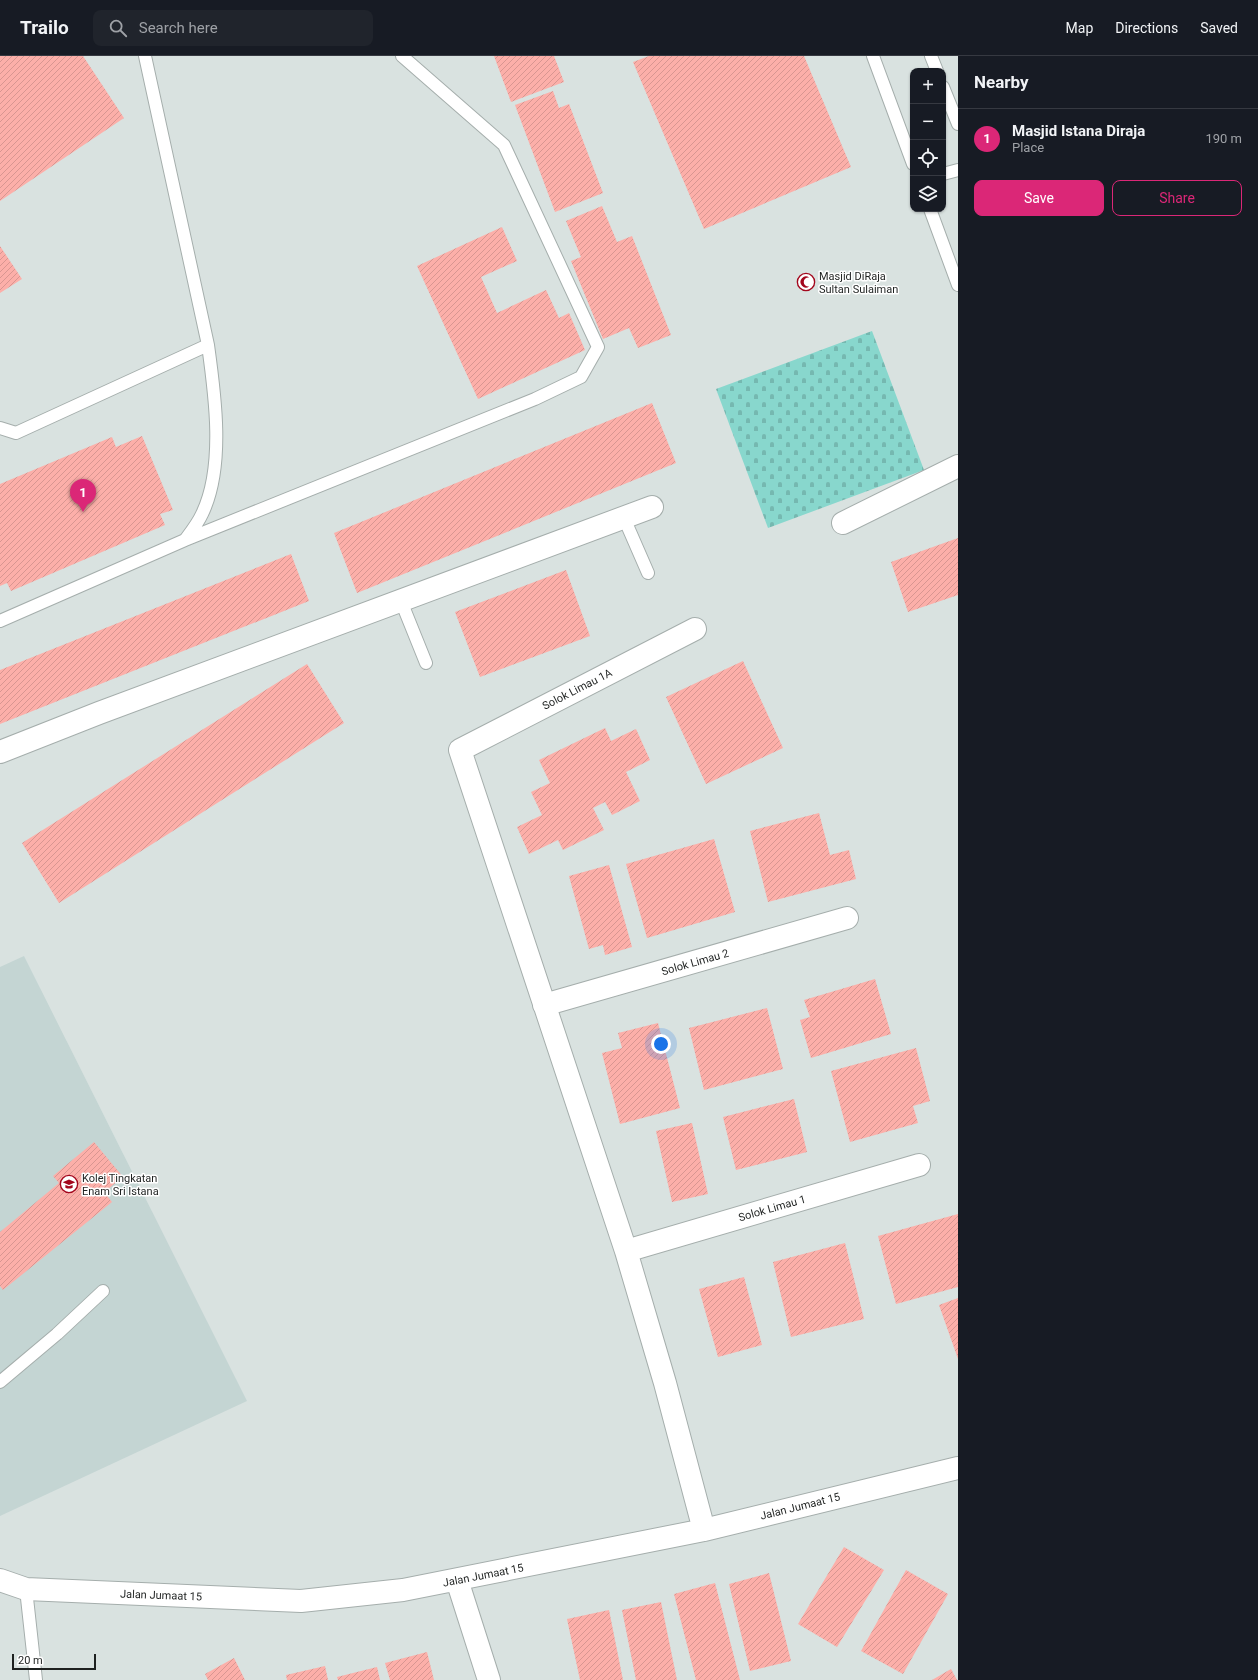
<!DOCTYPE html>
<html lang="en">
<head>
<meta charset="utf-8">
<style>
	:root { --surface:#171b24; --page:#20242c; --text:#f1f3f6; --muted:#9ea1a6; --line:#363941; --accent:#db2777 }
	body { margin:0; font-family:Roboto,sans-serif; background:var(--page); color:var(--text) }
	.controls { position:absolute; right:12px; top:12px; display:grid; overflow:hidden; border-radius:8px; box-shadow:0 1px 3px #0004 }
	.controls button { width:36px; height:36px; display:grid; place-items:center; padding:0; border:0; border-bottom:1px solid var(--line); background:var(--surface); color:var(--text); font:20px sans-serif }
	.scale { position:absolute; left:12px; bottom:10px; width:84px; box-sizing:border-box; padding-left:4px; border:2px solid #1e2120; border-top:0; font-size:11px; line-height:14px; white-space:nowrap; color:#1e2120; -webkit-text-stroke:3px #fff; paint-order:stroke }
	.you { position:absolute; left:661px; top:988px; width:14px; height:14px; margin:-10px; border:3px solid #fff; border-radius:50%; background:#1a73e8; box-shadow:0 0 0 6px #1a73e833 }
	.badge { display:grid; place-items:center; width:26px; height:26px; border-radius:50%; background:var(--accent); color:#fff; font-size:13px; font-weight:700 }
	.pin { position:absolute; translate:-50% -33px; filter:drop-shadow(0 1px 2px #0008) }
	.pin::after { content:''; position:absolute; top:21px; width:14px; height:12px; background:inherit; clip-path:polygon(0 0,100% 0,50% 100%) }
	.list { margin:0; padding:0; list-style:none }
	h2 { display:flex; justify-content:space-between; align-items:center; height:52px; margin:0; padding:0 16px; font-size:17px }
	h2 small { font-size:13px; font-weight:400; color:var(--muted) }
	.list li { display:grid; grid-template-columns:26px 1fr auto; gap:12px; align-items:center; box-sizing:border-box; height:60px; padding:0 16px; border-top:1px solid var(--line) }
	.list b { display:block; font-size:15px; white-space:nowrap }
	.list p { margin:0; font-size:13px; white-space:nowrap; color:var(--muted) }
	.list em { font-size:13px; font-style:normal; color:var(--muted) }
	.actions { display:flex; gap:8px; padding:12px 16px }
	.actions a { flex:1; padding:9px 0; border:1px solid var(--accent); border-radius:8px; text-align:center; font-size:14px; color:var(--accent) }
	.actions .main { background:var(--accent); color:#fff }
	.icon { flex:none; width:22px; height:22px; fill:none; stroke:currentColor; stroke-width:2; stroke-linecap:round; stroke-linejoin:round }
	.map { position:relative; flex:none; width:958px; height:1624px; overflow:hidden }
	header { display:flex; align-items:center; gap:24px; box-sizing:border-box; height:56px; padding:0 20px; background:var(--surface); border-bottom:1px solid var(--line) }
	header strong { font-size:19px }
	nav { display:flex; gap:22px; margin-inline-start:auto; font-size:14px }
	.search { width:280px; height:36px; background:var(--page); display:flex; align-items:center; gap:10px; box-sizing:border-box; padding:0 14px; border-radius:8px; color:var(--muted); font-size:15px }
	main { display:flex }
	aside { flex:1; background:var(--surface) }
	.map>svg:first-child { display:block }
	.built { fill:#c4d5d3 }
	.cemetery { fill:url(#cemetery-stones) }
	.building { fill:url(#building-hatch) }
	.lines { fill:none; stroke-linecap:round; stroke-linejoin:round }
	.lane-casing { stroke:#a5aeac; stroke-width:14 }
	.street-casing { stroke:#a5aeac; stroke-width:24 }
	.lane { stroke:#fff; stroke-width:12 }
	.street { stroke:#fff; stroke-width:22 }
	.labels { text-anchor:middle; stroke-width:3; stroke-linejoin:round; paint-order:stroke }
	.poi-label { font-size:11px; fill:#1e2120; stroke:#fff; text-anchor:start }
	.street-label { font-size:11px; fill:#1e2120; stroke:#fff }
</style>
</head>
<body>
<header>
<strong>Trailo</strong>
<div class="search"><svg class="icon" aria-label="search" viewBox="0 0 24 24"><circle cx="10" cy="10" r="6"/><path d="M15 15l6 6"/></svg>Search here</div>
<nav><a>Map</a><a>Directions</a><a>Saved</a></nav>
</header>
<main>
<div class="map">
<svg width="958" height="1624" viewBox="0 0 958 1624">
	<defs>
		<pattern id="cemetery-stones" width="16" height="16" patternUnits="userSpaceOnUse"><rect width="16" height="16" fill="#88d7cd"/><path d="M2 7V4a2 2 0 0 1 4 0v3zM10 15v-3a2 2 0 0 1 4 0v3z" fill="#75b8b0"/></pattern>
		<pattern id="building-hatch" width="6" height="6" patternUnits="userSpaceOnUse"><rect width="6" height="6" fill="#fcafa9"/><path d="M-1 1l2-2M0 6l6-6M5 7l2-2" fill="none" stroke="#d89691"/></pattern>
	</defs>
	<rect width="100%" height="100%" fill="#d9e2e0"/>
	<!-- built -->
	<path class="built" d="M24,900l223,445 -247,115v-549z"/>
	<!-- cemetery -->
	<path class="cemetery" d="M872,275l52,139 -156,58 -52,-139z"/>
	<!-- building -->
	<path class="building" d="M0,0h83l41,62 -124,83z
		M494,0h60l10,26 -53,20z
		M649,0h155l47,111 -147,62 -71,-167z
		M553,35l6,17 10,-4 34,89 -48,19 -40,-107z
		M602,150l15,36 15,-6 39,99 -33,13 -9,-20 -26,11 -32,-78 10,-4 -15,-36z
		M502,171l15,34 -36,16 16,36 49,-23 13,28 10,-5 16,37 -107,49 -61,-133z
		M0,190l22,33 -22,14z
		M652,347l24,60 -319,130 -23,-60z
		M142,380l31,74 -13,4 5,11 -154,66 -4,-8 -7,3v-102l112,-47 4,10z
		M958,482v57l-50,17 -17,-50z
		M291,498l18,47 -309,123v-54z
		M566,514l24,66 -110,41 -25,-65z
		M743,605l40,87 -77,36 -40,-87z
		M307,608l37,59 -285,180 -37,-60z
		M605,672l6,13 25,-12 14,31 -24,12 14,29 -28,14 -7,-13 -12,6 11,22 -41,20 -5,-10 -29,14 -12,-27 25,-12 -11,-23 19,-9 -11,-23z
		M819,757l11,42 19,-5 7,29 -88,23 -18,-71z
		M714,783l21,73 -88,26 -21,-74z
		M609,809l23,82 -27,8 -2,-10 -14,4 -20,-73z
		M875,923l16,55 -80,24 -11,-38 10,-3 -6,-17z
		M767,952l16,61 -79,21 -15,-62z
		M658,967l22,85 -60,16 -18,-71 20,-5 -4,-15z
		M916,992l14,53 -17,5 5,17 -68,19 -19,-71z
		M794,1043l13,53 -71,18 -13,-53z
		M692,1067l16,71 -36,8 -16,-71z
		M94,1086l29,35 -19,15 8,10 -109,88 -3,-4v-54l59,-49 -6,-7z
		M958,1158v73l-62,17 -18,-68z
		M845,1187l19,76 -73,18 -18,-75z
		M744,1221l18,68 -44,12 -19,-68z
		M958,1242v61l-19,-54z
		M844,1491l40,23 -47,77 -39,-23z
		M906,1514l42,24 -45,80 -42,-23z
		M769,1517l22,88 -41,10 -21,-87z
		M715,1527l25,97h-44l-22,-86z
		M661,1546l16,78h-41l-14,-70z
		M609,1554l14,70h-43l-13,-61z
		M427,1596l7,28h-44l-5,-17z
		M234,1602l11,22h-37l-3,-6z
		M325,1610l3,14h-41l-1,-5z
		M377,1611l3,13h-42l-1,-3z
		M951,1613l6,11h-25z"/>
	<g class="lines">
		<defs>
			<path id="lane" d="M145,0l63,289c7,50 17,122 -6,169 -4,9 -11,18 -17,26
				M873,0l40,108
				M931,0l6,15
				M943,31l15,37
				M943,118l15,-4
				M930,153l28,76
				M0,372l16,5 192,-88
				M624,462l24,55
				M401,545l25,62
				M0,565l185,-81 350,-141 46,-22 17,-30 -94,-202 -102,-89
				M0,1326l57,-48 46,-43
				M26,1533l10,91"/>
			<path id="street" d="M843,467l115,-57
				M695,573l-235,121 166,501 39,132 39,147
				M0,696l99,-39 553,-206
				M544,949l303,-87
				M626,1195l293,-86
				M0,1524l26,9 275,12 102,-11 301,-60 254,-62
				M457,1524l32,100"/>
		</defs>
		<!-- lane casing -->
		<use href="#lane" class="lane-casing"/>
		<!-- street casing -->
		<use href="#street" class="street-casing"/>
		<!-- lane -->
		<use href="#lane" class="lane"/>
		<!-- street -->
		<use href="#street" class="street"/>
	</g>
	<!-- icons -->
	<defs>
		<symbol id="mosque-ring" viewBox="-11 -11 22 22"><circle r="9.5" fill="#fff" stroke="#a3071d" stroke-width="1.5"/><path d="M3.5-4.9A6 6 0 1 0 3.5 4.9A5 5 0 1 1 3.5-4.9Z" fill="#a3071d"/></symbol>
		<symbol id="school-ring" viewBox="-11 -11 22 22"><circle r="9.5" fill="#fff" stroke="#a3071d" stroke-width="1.5"/><path d="M0-5L7-2L0 1L-7-2ZM-4 1L0 2.5L4 1V4Q0 6-4 4Z" fill="#a3071d"/></symbol>
	</defs>
	<g fill-rule="evenodd">
		<use href="#mosque-ring" x="796" y="216" width="20" height="20"/>
		<use href="#school-ring" x="59" y="1118" width="20" height="20"/>
	</g>
	<g class="labels">
		<!-- poi labels -->
		<g class="poi-label">
			<text x="819" y="224">Masjid DiRaja<tspan x="819" dy="13">Sultan Sulaiman</tspan></text>
			<text x="82" y="1126">Kolej Tingkatan<tspan x="82" dy="13">Enam Sri Istana</tspan></text>
		</g>
		<!-- street labels -->
		<g class="street-label">
			<text transform="translate(577 633) rotate(-27)" y="4">Solok Limau 1A</text>
			<text transform="translate(695 906) rotate(-16)" y="4">Solok Limau 2</text>
			<text transform="translate(772 1152) rotate(-16)" y="4">Solok Limau 1</text>
			<text transform="translate(800 1450) rotate(-14)" y="4">Jalan Jumaat 15</text>
			<text transform="translate(483 1519) rotate(-11)" y="4">Jalan Jumaat 15</text>
			<text transform="translate(161 1539) rotate(2)" y="4">Jalan Jumaat 15</text>
		</g>
	</g>
</svg>
<div class="controls">
<button>+</button>
<button>−</button>
<button><svg class="icon" aria-label="locate" viewBox="0 0 24 24"><circle cx="12" cy="12" r="6"/><path d="M12 2v4M12 18v4M2 12h4M18 12h4"/></svg></button>
<button><svg class="icon" aria-label="layers" viewBox="0 0 24 24"><path d="M12 4l9 5-9 5-9-5zM3 14l9 5 9-5"/></svg></button>
</div>
<div class="scale">20 m</div>
<div class="you"></div>
<div class="pin badge" style="left:83px;top:456px">1</div>
</div>
<aside>
<h2>Nearby<small></small></h2>
<ul class="list">
<li><span class="badge">1</span><div><b>Masjid Istana Diraja</b><p>Place</p></div><em>190 m</em></li>
</ul>
<div class="actions"><a class="main">Save</a><a>Share</a></div>
</aside>
</main>
</body>
</html>
